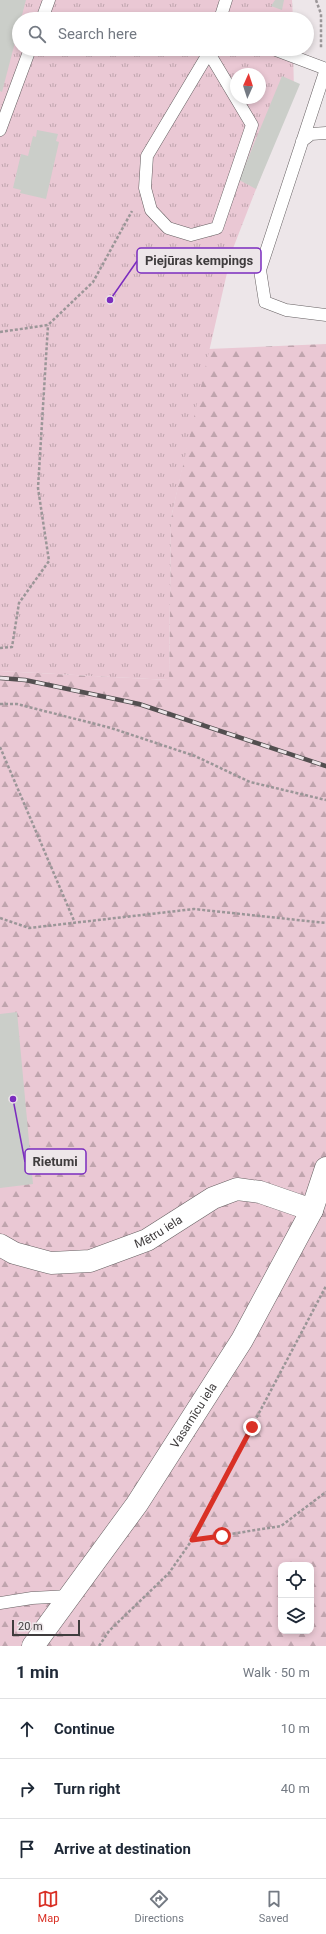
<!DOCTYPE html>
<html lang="en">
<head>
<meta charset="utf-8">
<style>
	:root { --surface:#fff; --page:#f2f2f3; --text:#1f2937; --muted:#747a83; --line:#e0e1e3; --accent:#d93025 }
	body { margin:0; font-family:Roboto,sans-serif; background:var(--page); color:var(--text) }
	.controls { position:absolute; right:12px; bottom:12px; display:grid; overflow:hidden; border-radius:8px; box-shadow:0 2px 6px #0003 }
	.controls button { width:36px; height:36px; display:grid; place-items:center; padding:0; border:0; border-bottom:1px solid var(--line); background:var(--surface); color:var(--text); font:20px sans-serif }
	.compass { position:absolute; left:230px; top:68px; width:36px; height:36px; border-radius:50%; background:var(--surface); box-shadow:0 2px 6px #0003; rotate:3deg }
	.scale { position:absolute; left:12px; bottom:10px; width:68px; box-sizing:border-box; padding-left:4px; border:2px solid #3f3c3d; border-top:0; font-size:11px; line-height:14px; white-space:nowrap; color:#3f3c3d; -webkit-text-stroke:3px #ede6e9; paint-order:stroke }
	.stop { position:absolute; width:12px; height:12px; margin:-9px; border:3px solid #d93025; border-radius:50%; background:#fff }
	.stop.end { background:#d93025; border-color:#fff; box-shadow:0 1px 4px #0008 }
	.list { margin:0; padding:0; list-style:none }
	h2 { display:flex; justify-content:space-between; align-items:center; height:52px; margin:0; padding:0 16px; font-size:17px }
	h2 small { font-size:13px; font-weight:400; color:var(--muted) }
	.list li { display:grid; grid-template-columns:26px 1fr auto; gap:12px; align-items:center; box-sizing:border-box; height:60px; padding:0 16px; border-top:1px solid var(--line) }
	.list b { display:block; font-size:15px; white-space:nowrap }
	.list em { font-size:13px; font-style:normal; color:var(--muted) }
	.icon { flex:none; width:22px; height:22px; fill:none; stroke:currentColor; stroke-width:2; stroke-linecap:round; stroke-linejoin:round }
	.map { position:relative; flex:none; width:326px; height:1646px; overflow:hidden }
	.search { position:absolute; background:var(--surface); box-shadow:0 2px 6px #0003; left:12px; right:12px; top:12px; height:44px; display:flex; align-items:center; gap:10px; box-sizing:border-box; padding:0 14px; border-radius:22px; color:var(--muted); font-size:15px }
	.sheet { height:232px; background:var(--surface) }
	nav { display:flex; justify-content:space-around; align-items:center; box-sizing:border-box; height:56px; border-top:1px solid var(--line); background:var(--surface); font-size:11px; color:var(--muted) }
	nav a { display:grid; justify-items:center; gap:2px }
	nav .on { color:var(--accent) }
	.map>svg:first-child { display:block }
	.forest { fill:url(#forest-firs); fill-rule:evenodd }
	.park { fill:url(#park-tufts); fill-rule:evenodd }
	.building { fill:#cbcec9 }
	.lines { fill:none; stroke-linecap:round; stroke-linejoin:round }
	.lane-casing { stroke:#666062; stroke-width:13 }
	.street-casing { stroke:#666062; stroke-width:23 }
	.secondary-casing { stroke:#666062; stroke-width:23 }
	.path { stroke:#9b9698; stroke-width:2.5; stroke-dasharray:3 2; stroke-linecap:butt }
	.lane { stroke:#fff; stroke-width:12 }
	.street { stroke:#fff; stroke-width:22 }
	.secondary { stroke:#fff; stroke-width:22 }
	.rail-casing { stroke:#534f50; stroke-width:4.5 }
	.rail { stroke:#ede6e9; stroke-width:3; stroke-dasharray:9; stroke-linecap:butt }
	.route { stroke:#d93025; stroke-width:5 }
	.labels { text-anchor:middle; stroke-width:4; stroke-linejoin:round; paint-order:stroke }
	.street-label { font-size:12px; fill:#3f3c3d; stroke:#ede6e9 }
	.leader { fill:none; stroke:#7b2cbf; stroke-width:1.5 }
	.callout-dot { fill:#7b2cbf; stroke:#ede6e9; stroke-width:1.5 }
	.callout { fill:#ede6e9; stroke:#7b2cbf; stroke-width:1.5 }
	.callout-label { font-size:13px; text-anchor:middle; font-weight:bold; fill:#3f3c3d }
</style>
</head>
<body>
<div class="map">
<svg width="326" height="1646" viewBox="0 0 326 1646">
	<defs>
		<pattern id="forest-firs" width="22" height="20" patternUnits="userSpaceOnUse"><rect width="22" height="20" fill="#eac8d4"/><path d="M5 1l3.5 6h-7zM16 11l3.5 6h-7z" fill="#bfa4ad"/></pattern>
		<pattern id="park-tufts" width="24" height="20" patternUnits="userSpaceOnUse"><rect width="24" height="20" fill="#eac8d4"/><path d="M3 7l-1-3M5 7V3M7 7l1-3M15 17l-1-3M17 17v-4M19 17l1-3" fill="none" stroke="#bfa4ad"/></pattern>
	</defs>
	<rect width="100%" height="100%" fill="#ede6e9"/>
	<!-- forest -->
	<path class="forest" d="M326,344v1302h-326v-975l169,9 2,-162 37,-169zM281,1565h30v66h-30z"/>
	<!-- park -->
	<path class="park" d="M0,0h292l1,19h-274v30h274l1,42 -62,160 -61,267 -2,162 -169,-9zM236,74h24v24h-24z"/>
	<!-- building -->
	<path class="building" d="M0,0h26l-5,19h-2v8l-17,65 -2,-1z
		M275,0h9l-2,10 -11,-4z
		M282,76l18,8 -44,105 -17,-9z
		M37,130l21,4 -2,7 3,1 -13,57 -26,-6 1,-3 -8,-2 8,-34 7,2 5,-20 3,1z
		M17,1012l16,172 -33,4v-174z"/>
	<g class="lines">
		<defs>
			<path id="lane" d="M42,19l7,-19
				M220,19l6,-19
				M273,49l53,20
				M209,53l43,72 -35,103 -26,7 -23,-7 -17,-18 -6,-22 2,-32 64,-107
				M326,70v-1l-66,201 5,32 21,8 40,5
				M0,130l30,-81
				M302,141l9,-7 15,-1
				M0,1603l32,-5 37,-2"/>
			<g id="street">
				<path id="s1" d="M0,1245l14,8 37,10 39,-2 57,-21 66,-42 24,-9 23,3 52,18"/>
			</g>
			<g id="secondary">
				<path id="s2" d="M33,1646l104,-142 105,-164 70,-130 14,-42"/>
			</g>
		</defs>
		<!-- lane casing -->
		<use href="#lane" class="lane-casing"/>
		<!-- street casing -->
		<use href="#street" class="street-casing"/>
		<!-- secondary casing -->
		<use href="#secondary" class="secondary-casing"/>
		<!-- path -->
		<path class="path" d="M316,0l5,14v35
			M0,332l48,-7 45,-43 39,-71
			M0,648l12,-1 7,-44 30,-42 -11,-73 10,-163
			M0,704h17l94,24 84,28 55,26 76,18
			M0,747l75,176
			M0,918l29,10 165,-19 132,14
			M193,1540l88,-14 45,-34
			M99,1646l10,-15 60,-58 23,-33 134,-254"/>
		<!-- lane -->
		<use href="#lane" class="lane"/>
		<!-- street -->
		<use href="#street" class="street"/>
		<!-- secondary -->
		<use href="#secondary" class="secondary"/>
		<defs>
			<path id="rail" d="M0,678l25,2 114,24 187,62"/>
		</defs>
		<!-- rail casing -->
		<use href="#rail" class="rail-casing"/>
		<!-- rail -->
		<use href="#rail" class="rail"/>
	</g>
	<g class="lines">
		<!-- route -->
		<path class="route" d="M222,1536l-30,4 60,-113"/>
	</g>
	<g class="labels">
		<!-- street labels -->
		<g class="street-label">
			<text dy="4" stroke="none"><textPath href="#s1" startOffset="168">Mētru iela</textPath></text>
			<text dy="4" stroke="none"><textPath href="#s2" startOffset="281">Vasarnīcu iela</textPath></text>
		</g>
	</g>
	<!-- callouts -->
	<path class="leader" d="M110 300L137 261M13 1099L25 1162"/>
	<g class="callout-dot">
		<circle cx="110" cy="300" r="4"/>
		<circle cx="13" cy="1099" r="4"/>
	</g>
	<g class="callout">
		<rect x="137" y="248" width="124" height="25" rx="4"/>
		<rect x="25" y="1149" width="61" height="25" rx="4"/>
	</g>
	<g class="callout-label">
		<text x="199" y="265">Piejūras kempings</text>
		<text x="55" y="1166">Rietumi</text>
	</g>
</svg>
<div class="controls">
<button><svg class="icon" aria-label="locate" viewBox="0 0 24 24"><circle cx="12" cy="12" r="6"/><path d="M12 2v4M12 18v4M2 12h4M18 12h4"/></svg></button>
<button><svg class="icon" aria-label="layers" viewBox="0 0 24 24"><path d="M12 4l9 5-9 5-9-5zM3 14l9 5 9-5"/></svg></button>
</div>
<svg class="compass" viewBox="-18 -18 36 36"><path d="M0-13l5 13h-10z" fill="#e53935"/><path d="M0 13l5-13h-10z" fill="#747a83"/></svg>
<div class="scale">20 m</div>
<div class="stop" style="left:222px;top:1536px"></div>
<div class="stop end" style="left:252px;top:1427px"></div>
<div class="search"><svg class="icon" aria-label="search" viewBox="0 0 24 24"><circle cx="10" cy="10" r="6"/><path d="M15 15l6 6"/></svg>Search here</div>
</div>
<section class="sheet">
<h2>1 min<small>Walk · 50 m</small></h2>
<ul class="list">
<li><svg class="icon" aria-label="ahead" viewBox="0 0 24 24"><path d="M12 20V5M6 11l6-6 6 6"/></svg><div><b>Continue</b></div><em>10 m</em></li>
<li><svg class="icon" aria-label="right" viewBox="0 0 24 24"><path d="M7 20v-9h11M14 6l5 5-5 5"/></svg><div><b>Turn right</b></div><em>40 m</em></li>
<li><svg class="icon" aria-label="arrive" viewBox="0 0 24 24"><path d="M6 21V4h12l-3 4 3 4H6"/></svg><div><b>Arrive at destination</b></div></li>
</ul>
</section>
<nav>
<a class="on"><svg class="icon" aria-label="map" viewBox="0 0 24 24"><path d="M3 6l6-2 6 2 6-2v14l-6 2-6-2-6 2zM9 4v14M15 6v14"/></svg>Map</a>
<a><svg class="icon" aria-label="directions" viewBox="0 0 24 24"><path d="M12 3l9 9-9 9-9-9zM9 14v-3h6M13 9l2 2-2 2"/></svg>Directions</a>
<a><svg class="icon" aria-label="saved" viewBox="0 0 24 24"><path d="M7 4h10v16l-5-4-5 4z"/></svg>Saved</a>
</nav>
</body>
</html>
